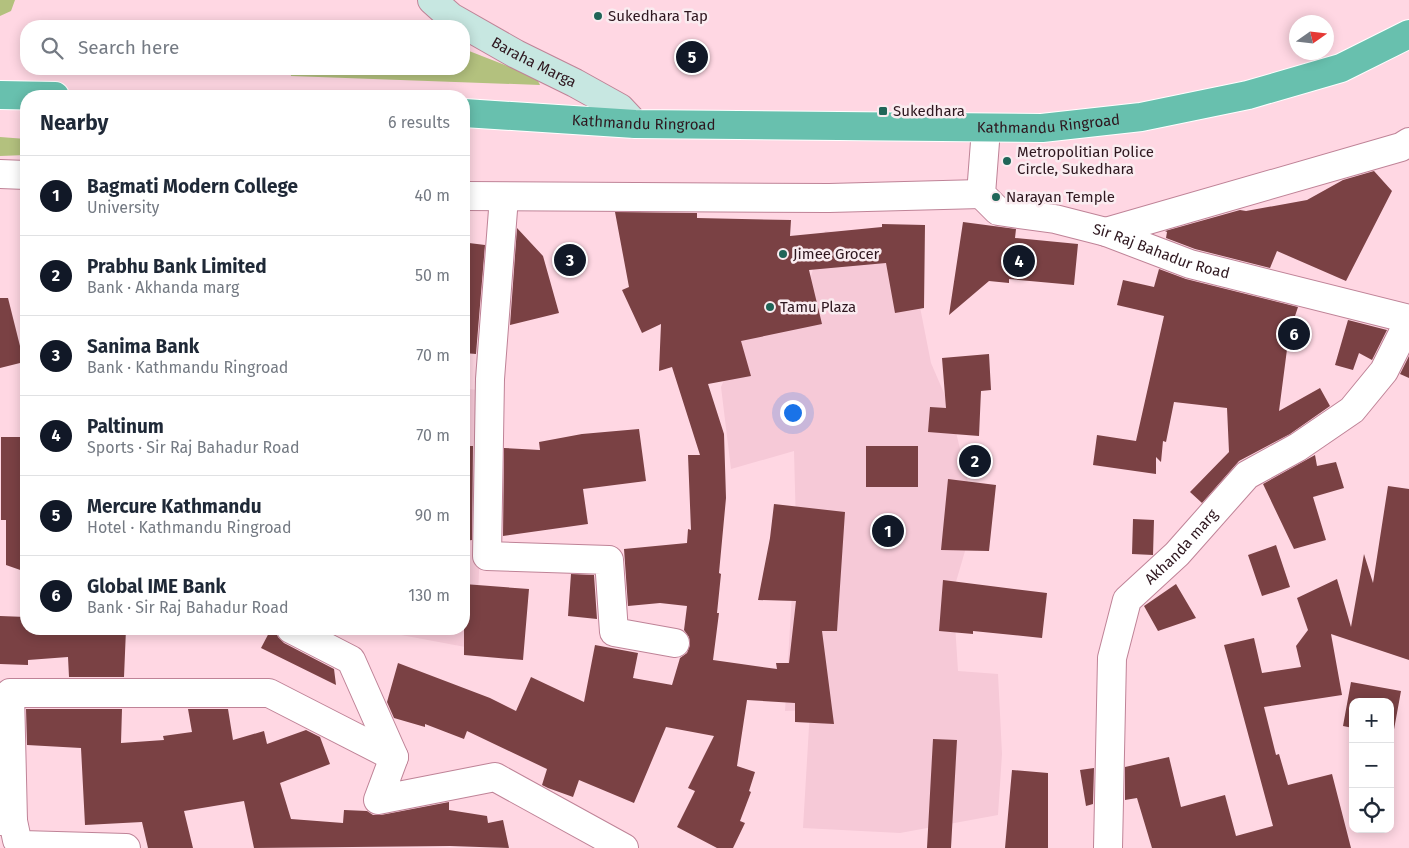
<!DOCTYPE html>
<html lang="en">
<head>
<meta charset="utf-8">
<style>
	:root { --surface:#fff; --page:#f6f6f7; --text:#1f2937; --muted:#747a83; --line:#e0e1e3; --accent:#111827 }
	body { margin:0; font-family:"Fira Sans",sans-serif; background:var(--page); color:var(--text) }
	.controls { position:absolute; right:15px; bottom:15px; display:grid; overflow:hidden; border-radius:10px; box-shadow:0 2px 12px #0003 }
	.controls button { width:45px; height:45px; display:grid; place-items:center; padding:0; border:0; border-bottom:1px solid var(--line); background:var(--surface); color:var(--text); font:25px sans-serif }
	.compass { position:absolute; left:1289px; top:15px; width:45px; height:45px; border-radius:50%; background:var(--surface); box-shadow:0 2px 12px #0003; rotate:76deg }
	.you { position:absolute; left:792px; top:412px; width:18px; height:18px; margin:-12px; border:4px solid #fff; border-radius:50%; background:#1a73e8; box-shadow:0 0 0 8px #1a73e833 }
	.badge { display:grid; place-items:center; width:32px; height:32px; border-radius:50%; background:var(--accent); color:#fff; font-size:16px; font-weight:700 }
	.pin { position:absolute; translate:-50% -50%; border:2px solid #fff; box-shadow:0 1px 5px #0006 }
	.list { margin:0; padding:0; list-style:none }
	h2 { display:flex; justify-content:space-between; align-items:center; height:65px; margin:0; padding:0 20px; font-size:21px }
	h2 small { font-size:16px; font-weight:400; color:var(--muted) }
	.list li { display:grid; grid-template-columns:32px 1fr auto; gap:15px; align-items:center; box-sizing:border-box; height:80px; padding:0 20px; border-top:1px solid var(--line) }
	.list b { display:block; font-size:19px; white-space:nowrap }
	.list p { margin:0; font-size:16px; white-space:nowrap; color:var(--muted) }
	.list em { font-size:16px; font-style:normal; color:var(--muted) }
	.icon { flex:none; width:28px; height:28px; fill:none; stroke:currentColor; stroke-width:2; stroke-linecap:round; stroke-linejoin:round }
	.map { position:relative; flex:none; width:1409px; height:848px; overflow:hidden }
	.search { position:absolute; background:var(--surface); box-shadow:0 2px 12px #0003; left:20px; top:20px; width:450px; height:55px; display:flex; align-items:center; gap:12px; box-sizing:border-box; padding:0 18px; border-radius:20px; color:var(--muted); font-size:19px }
	.panel { position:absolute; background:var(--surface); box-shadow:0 2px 12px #0003; left:20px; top:90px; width:450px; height:545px; border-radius:20px }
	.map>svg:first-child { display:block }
	.built { fill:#f6c9d7 }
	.green { fill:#b3c17e }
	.building { fill:#7a4144 }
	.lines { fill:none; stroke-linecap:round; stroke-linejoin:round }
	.minor-casing { stroke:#bf8397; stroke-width:30 }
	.tertiary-casing { stroke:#bf8397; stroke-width:30 }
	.secondary-casing { stroke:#bf8397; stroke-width:30 }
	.trunk-casing { stroke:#fff; stroke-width:30 }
	.minor { stroke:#fff; stroke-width:28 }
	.tertiary { stroke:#fff; stroke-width:28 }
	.secondary { stroke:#c7e7e1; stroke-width:28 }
	.trunk { stroke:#68c0ae; stroke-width:28 }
	.poi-dot { fill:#206558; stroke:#faecf0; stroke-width:2 }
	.labels { text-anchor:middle; stroke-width:5; stroke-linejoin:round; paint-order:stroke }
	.poi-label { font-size:15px; fill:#2e171f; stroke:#faecf0; text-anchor:start }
	.street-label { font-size:15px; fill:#2e171f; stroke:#faecf0 }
</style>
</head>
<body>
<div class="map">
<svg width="1409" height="848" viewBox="0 0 1409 848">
	<rect width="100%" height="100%" fill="#ffd7e3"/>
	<!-- built -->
	<path class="built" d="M825,231l82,10 24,122 19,44 31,130 -16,14 -12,41 5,79 40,3 4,80 -4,61 -98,18 -97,-5 7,-118 -25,1 11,-185 -2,-75 -63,18 -10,-82 28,-65 52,-14z
		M464,389l22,1 -10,259 -107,-20h95z"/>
	<!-- green -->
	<path class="green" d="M0,0h15l-4,11 -11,5z
		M464,49l72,28 4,8 -249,-9 -1,-7h174z
		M0,137l26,2v16l-26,1z"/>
	<!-- building -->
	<path class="building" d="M1374,171l18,20 -46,90 -69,-30 -7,17 -75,-19 -29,-11 1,-6 -2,-1 75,-21 6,1 61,-11 36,-20z
		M615,212l82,1v5l94,2 -1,16 92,-9v-3l43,1 -1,83 -29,5 -9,-50 -77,7 13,54 -81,17 10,35 -43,8 16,50 2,64 -7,75 2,1 -4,39h2l-6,47 64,9 -1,-6h13l7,-62 -38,-1 12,-62 4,-34 71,8 -8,119h-15l12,93 -39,-2v-19l-48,-3 -10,66 18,6 -6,19 2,1 -11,29 5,2 -12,25h-16l-40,-21 18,-36 -7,-3 26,-52 -48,-9 -32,76 -55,-23 -6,17 -25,-9 -6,-3 5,-16 -80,-38 -3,8 -39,-15v3l-31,-9 -7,-16 11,-39 92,35 26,13 15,-34 53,25 11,-57 43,8 -5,25 39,7 8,-27 7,-5 3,-8 -1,-8 -5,-7 3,-24 -27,-3 -32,3 -4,-57 63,-6 1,-14 3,1 -3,-75h12l-28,-88 -13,4 2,-47 -19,9 -20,-43 7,-3z
		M963,222l53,7 -1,9 63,6 -4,41 -65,-6v4l-20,-2 -40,34z
		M517,228l26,28 16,57 -49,12z
		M469,243l16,2 -9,109 -12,-1v-68z
		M1159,269l27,10 112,28 -9,27 -10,77 41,-23 10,18 -40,28 -51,27 -37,42 -12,-11 39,-40 -2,-44 -53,-6 -8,40 -3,-1 -2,21 -5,-5v17l-63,-9 4,-30 39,6 28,-125 -47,-11 6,-25 31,7z
		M0,298h8l16,64 -24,6z
		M1348,320l39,10 -15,30 -13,-7 -6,17 -18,-5z
		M989,354l2,36 -10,1 -2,45 -51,-4 2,-25 16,1 -4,-50z
		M1409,356v22l-9,-4z
		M639,429l7,52 -63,8 5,35 -85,12 1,-88 36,2 -1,-8 43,-8z
		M1,437h25v135l-20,-7v-45h-5z
		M464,446h9l-1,94 -8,1z
		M866,446h52v41h-52z
		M1315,455l2,11 19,-4 8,26 -31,9 13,43 -32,9 -31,-65z
		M948,479l48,6 -7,66 -48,-1z
		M1388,486l21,3v171l-78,-26 11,61 -78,12 12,48 3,-1 9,31 44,-11 19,74h-199l-15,-50 -12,2v-33l44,-10 12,50 44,-12 11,41 37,-10 -49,-181 30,-7 8,35 39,-6 -5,-21 12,-16 -11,-32 40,-19 14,48 13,-73 9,29z
		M1133,519l21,1 -1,35 -21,-1z
		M1276,545l14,42 -28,9 -14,-41z
		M571,574l23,1 3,44 -29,-3z
		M943,580l104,13 -5,45 -69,-7v3l-34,-3z
		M464,584l65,5 -6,71 -59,-5z
		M1176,584l20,34 -38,13 -14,-25z
		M0,616l26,1v12h100l-2,48h-55l-1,-20 -40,3v5l-28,-1z
		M271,629l4,1 3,7 6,6 50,26 2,16 -75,-37z
		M1351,682l50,9 -8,44 -3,-1v-32h-37v26l-10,-2z
		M26,709h96l-1,34 43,-3 -1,-4 29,-4 -4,-23h40l5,31 31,-9 3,13 39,-14 14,7 10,27 -50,19 11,36 52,4 1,-13 23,1 6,4h8l68,-13v8l38,6 1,7 15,-3 6,28 -59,-2 -196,2 -10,-47 -60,10 9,37h-45l-6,-26 -57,3 -4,-77 -54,-3z
		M933,739l24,1 -6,108h-24z
		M1094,768l-1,36 -7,2 -6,-36z
		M1012,770l36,3v75h-43z"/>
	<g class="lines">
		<defs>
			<g id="minor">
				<path d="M0,174l26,1"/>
				<path d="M464,196l365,2 152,-4"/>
				<path d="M504,197l-14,182 -3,177 122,4 5,72 61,11"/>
				<path d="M1106,232l295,-85 8,-5"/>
				<path d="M291,629l60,31 43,97 -16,43 117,-23 129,71"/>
				<path d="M0,821h13l4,19 5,5 104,3"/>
				<path d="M13,821l-3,-128h259l125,64"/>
				<path id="s1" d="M1108,848l4,-190 15,-58 50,-46 70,-79 51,-28 54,-37 32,-39 25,-50"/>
			</g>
			<g id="tertiary">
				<path id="s2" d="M986,129l-5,65 17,17 57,8 51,13 84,32 219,55"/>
			</g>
			<g id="secondary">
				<path id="s3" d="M432,0l19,17 65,37 59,29 45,25 15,16"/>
			</g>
			<g id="trunk">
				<path d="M0,95l55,1"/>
				<path id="s4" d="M464,113l171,11 407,4 99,-11 107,-22 93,-27 68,-34"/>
			</g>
		</defs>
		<!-- minor casing -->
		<use href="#minor" class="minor-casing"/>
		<!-- tertiary casing -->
		<use href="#tertiary" class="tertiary-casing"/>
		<!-- secondary casing -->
		<use href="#secondary" class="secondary-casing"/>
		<!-- trunk casing -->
		<use href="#trunk" class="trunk-casing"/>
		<!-- minor -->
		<use href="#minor" class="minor"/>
		<!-- tertiary -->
		<use href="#tertiary" class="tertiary"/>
		<!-- secondary -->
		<use href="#secondary" class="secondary"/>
		<!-- trunk -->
		<use href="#trunk" class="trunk"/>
	</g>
	<!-- markers -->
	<g class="poi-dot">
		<circle cx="598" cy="16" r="5"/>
		<rect x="878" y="106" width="10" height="10" rx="2.5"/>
		<circle cx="1007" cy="161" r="5"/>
		<circle cx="996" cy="197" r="5"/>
		<circle cx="783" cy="254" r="5"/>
		<circle cx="770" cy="307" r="5"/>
	</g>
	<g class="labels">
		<!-- poi labels -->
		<g class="poi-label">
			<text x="608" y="21">Sukedhara Tap</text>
			<text x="893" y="116">Sukedhara</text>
			<text x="1017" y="157">Metropolitian Police<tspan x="1017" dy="17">Circle, Sukedhara</tspan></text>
			<text x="1006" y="202">Narayan Temple</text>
			<text x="793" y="259">Jimee Grocer</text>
			<text x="780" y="312">Tamu Plaza</text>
		</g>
		<!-- street labels -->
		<g class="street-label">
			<text dy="5" stroke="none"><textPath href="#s3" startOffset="120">Baraha Marga</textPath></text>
			<text dy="5" stroke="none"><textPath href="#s4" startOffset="180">Kathmandu Ringroad</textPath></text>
			<text dy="5" stroke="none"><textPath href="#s4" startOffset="585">Kathmandu Ringroad</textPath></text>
			<text dy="5" stroke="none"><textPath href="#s2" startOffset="258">Sir Raj Bahadur Road</textPath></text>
			<text dy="5" stroke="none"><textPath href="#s1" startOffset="326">Akhanda marg</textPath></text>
		</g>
	</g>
</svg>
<div class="controls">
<button>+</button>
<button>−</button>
<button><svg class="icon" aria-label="locate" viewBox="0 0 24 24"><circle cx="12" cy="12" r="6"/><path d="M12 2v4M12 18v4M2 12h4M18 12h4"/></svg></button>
</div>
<svg class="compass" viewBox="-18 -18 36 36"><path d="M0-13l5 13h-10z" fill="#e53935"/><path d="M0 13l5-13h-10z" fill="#747a83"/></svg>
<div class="you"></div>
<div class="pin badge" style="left:888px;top:531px">1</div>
<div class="pin badge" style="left:975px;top:461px">2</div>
<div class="pin badge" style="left:570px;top:260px">3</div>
<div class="pin badge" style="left:1019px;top:261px">4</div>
<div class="pin badge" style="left:692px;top:57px">5</div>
<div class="pin badge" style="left:1294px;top:334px">6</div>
<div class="search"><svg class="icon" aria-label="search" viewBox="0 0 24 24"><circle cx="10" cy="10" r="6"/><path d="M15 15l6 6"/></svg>Search here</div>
<section class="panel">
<h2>Nearby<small>6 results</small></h2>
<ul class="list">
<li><span class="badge">1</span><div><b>Bagmati Modern College</b><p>University</p></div><em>40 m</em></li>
<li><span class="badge">2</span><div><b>Prabhu Bank Limited</b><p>Bank · Akhanda marg</p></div><em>50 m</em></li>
<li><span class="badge">3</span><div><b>Sanima Bank</b><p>Bank · Kathmandu Ringroad</p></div><em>70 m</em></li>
<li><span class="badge">4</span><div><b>Paltinum</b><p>Sports · Sir Raj Bahadur Road</p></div><em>70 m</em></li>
<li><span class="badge">5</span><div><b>Mercure Kathmandu</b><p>Hotel · Kathmandu Ringroad</p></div><em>90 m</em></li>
<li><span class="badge">6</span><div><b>Global IME Bank</b><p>Bank · Sir Raj Bahadur Road</p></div><em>130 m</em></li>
</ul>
</section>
</div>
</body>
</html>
